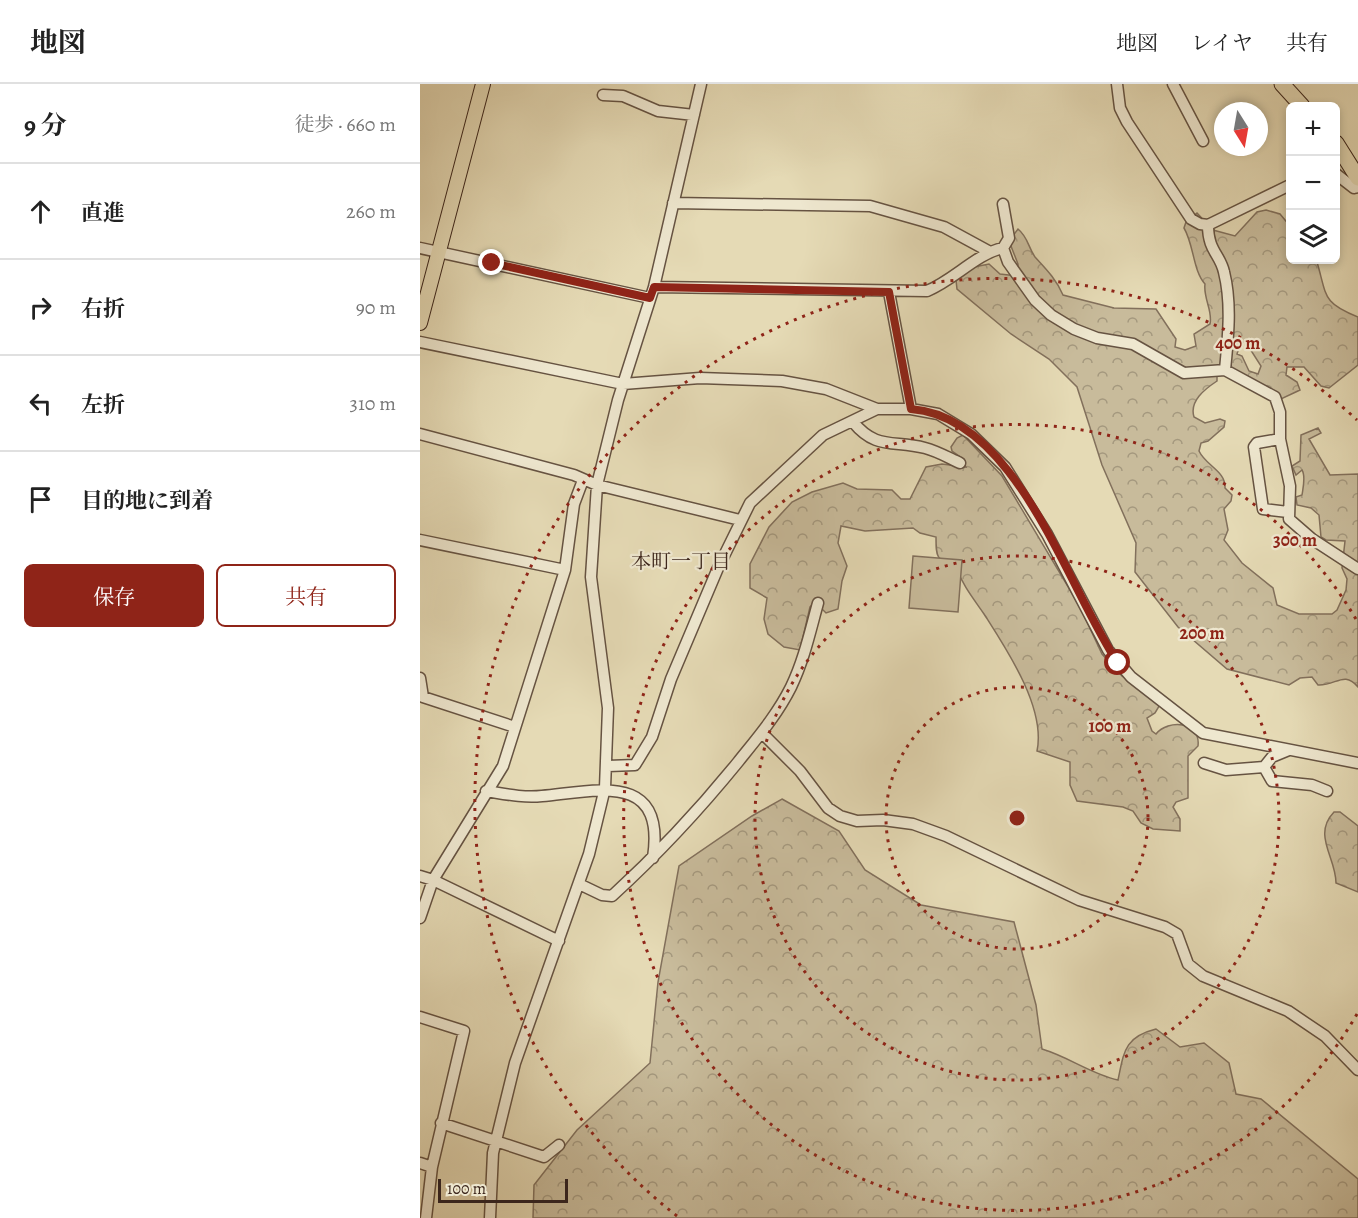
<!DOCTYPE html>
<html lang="ja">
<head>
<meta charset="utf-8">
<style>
	:root { --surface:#fff; --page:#f2f2f2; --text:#222; --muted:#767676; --line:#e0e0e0; --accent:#8f2418 }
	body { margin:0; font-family:Alegreya,"Noto Serif JP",serif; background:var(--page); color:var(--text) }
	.controls { position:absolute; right:18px; top:18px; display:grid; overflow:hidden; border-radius:9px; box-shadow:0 3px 9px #0003 }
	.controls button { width:54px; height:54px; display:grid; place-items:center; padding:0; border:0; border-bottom:2px solid var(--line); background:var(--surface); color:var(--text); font:30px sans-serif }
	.compass { position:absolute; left:794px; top:18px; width:54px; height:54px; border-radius:50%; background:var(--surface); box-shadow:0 3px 9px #0003; rotate:169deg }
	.scale { position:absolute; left:18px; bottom:15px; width:130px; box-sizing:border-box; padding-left:6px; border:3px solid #3c261c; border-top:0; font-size:16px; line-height:21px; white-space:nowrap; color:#3c261c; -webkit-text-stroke:4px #eee7cf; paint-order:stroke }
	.stop { position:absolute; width:18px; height:18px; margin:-14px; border:4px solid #8f2418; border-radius:50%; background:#fff }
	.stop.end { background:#8f2418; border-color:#fff; box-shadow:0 2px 6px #0008 }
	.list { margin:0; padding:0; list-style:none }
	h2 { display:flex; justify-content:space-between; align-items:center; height:78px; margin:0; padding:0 24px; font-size:26px }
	h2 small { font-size:20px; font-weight:400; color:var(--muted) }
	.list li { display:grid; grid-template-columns:39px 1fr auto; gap:18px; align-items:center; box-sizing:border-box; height:96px; padding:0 24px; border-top:2px solid var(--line) }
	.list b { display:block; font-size:22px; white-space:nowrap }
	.list em { font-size:20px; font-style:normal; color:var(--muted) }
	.actions { display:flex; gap:12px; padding:18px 24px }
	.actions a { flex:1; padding:14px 0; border:2px solid var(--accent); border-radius:9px; text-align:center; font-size:21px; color:var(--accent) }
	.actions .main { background:var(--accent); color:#fff }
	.icon { flex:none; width:33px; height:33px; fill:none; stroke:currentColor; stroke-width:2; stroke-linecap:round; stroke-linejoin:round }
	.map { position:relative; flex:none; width:938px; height:1134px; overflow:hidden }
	header { display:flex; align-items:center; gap:36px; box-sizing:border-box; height:84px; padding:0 30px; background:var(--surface); border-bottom:2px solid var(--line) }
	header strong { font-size:28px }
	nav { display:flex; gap:33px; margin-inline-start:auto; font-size:21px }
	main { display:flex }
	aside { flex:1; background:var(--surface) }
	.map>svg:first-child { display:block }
	.forest { fill:url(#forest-crowns); stroke:#82705c; stroke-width:1.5; fill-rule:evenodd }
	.garden { fill:#c8bb9b; stroke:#82705c; stroke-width:1.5 }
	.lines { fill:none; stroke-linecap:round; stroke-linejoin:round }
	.minor-casing { stroke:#665342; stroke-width:13 }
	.major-casing { stroke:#3c261c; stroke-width:16 }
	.highway-casing { stroke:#3c261c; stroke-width:17 }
	.minor { stroke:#eee7cf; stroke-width:10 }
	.major { stroke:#e5dab5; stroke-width:14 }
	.highway { stroke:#e5dab5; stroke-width:15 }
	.route { stroke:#8f2418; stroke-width:8 }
	.ring { fill:none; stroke:#8f2418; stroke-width:3; stroke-dasharray:3 6 }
	.labels { text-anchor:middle; stroke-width:4.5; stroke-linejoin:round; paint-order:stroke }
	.neighbourhood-label { font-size:20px; fill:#3c261c; stroke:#eee7cf }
	.centre { fill:#8f2418; stroke:#eee7cf; stroke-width:3 }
	.ring-label { font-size:18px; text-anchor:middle; font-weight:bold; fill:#8f2418; stroke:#eee7cf; stroke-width:4.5; stroke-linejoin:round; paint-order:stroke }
</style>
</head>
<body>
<header>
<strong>地図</strong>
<nav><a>地図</a><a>レイヤ</a><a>共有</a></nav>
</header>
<main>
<aside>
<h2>9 分<small>徒歩 · 660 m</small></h2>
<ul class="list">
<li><svg class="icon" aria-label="ahead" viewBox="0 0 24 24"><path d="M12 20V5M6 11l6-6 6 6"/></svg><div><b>直進</b></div><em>260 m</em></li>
<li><svg class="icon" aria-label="right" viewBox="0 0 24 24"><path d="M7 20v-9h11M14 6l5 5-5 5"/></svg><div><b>右折</b></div><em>90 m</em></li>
<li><svg class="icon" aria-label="left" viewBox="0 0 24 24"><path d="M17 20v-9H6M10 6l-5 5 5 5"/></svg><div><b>左折</b></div><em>310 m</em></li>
<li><svg class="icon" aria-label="arrive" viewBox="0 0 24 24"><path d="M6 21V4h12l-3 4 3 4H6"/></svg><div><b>目的地に到着</b></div></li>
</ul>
<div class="actions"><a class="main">保存</a><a>共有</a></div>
</aside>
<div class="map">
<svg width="938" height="1134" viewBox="0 0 938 1134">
	<defs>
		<pattern id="forest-crowns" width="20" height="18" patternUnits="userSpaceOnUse" patternTransform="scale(1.5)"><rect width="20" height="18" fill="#c8bb9b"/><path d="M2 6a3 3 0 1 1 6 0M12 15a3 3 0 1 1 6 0" fill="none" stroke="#a4987e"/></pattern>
	</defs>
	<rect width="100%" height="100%" fill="#e5dab5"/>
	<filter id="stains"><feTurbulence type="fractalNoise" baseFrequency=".00333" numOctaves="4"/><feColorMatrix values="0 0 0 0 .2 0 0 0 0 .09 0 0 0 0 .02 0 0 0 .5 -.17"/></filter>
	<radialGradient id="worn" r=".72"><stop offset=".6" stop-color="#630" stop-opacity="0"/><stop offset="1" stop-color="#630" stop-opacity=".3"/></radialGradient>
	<!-- forest -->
	<path class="forest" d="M846,126l14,4 10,12v34h22l5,2c10,34 5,41 41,55v48l-29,23 -8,-2 -17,-19h-17l-1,8 11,7 3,8 -19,9 -47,-28 -17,3v7c-12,8 -28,20 -23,36l11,6 15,-4 5,2 -1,6 -16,14 -7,2 -2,8c7,15 27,20 26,37l7,7 -1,6 -7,8 4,21 -4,10 18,23 31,25 4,17 22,9h33l5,-4 9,-20 1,-11 -5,-11 3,-27 -19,-1 -5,-3 -2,-22 -8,-7 -14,-3 -1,-8 6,-2c1,-7 4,-19 0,-25l-6,5 -4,-9 8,-5 1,-26 17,-7 3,5 -12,6 21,36 28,-1v213c-14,-17 -22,-1 -40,-2l-6,-8 -12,1 -11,7 -62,-16 -49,-42 -43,-55 1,-29 -34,-78 -25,-78 -28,-28 -38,-25 -54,-45 -1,-9 18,-13 15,-3 11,10 17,2 1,-12 -9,-23 9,-12c10,8 10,18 17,28 12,13 21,22 28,38l51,13 42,1 20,30 -1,8 10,3 11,-4 -2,-12 16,-10c3,-13 -7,-26 -5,-40 -12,-13 -11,-39 -21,-56l2,-6 11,-9 16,17 22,6 22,-24zM825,257l16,25 -3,8 -9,-3 -7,-15 -5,-2 3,-10z
		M543,351l39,41 77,129 23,49 20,22 39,27 -6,10 -8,5 5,13 4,3c12,-15 45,-13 42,12l-10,10v42l-12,4 -3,5 7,12v12l-27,-2 -12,-6 -8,-12 -10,-4 -46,-6 -7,-16v-23l-33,-11c9,-43 -30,-101 -53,-137 -11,-16 -21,-28 -28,-47 -20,-7 -20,-10 -20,-30l-16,-4 -7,-5 -48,3 -24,-5 -3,17 9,23 -5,15 -4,28 -12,4 -11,-11 -5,5 -10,43 -16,-3 -16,-13 -4,-15 3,-21 -17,-10v-24l19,-37 23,-25 20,-10 31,-9 14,6 35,1 9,9h9l16,-32 16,-3 24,3 -4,-9 -10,-7 -1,-4 6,-9z
		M362,715l57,32 26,39 56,35 93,17 22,83 6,44c27,8 49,25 76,31 6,-28 6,-43 38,-51l24,18 24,-4 25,20 7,31 25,5 97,80v39h-825l1,-33 43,-55 73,-67 8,-81 21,-116 73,-50z
		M914,728h6l18,14v66l-22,-9c0,-26 -24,-48 -2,-71z"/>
	<!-- garden -->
	<path class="garden" d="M493,472l49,4 -4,52 -49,-4z"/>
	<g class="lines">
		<defs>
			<path id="minor" d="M697,0l3,24 7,14 64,97 9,5 8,1c0,26 12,29 16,47 8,32 4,66 1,98
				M753,0l30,57
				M183,11l20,1 35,15 36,4
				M916,90l18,14 4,-1
				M253,119l197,3 74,21 46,25
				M788,141l82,-40
				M0,164l230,50
				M583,164l5,14 27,38 16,15 23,14 23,9 36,6 51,29 41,-3 50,27 5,15v27l10,47 -1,33 23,20 46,30
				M234,203l273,4c27,-11 49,-37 76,-43l6,-10 -6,-34
				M469,208l22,117
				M0,258l203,42 77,-6 82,3 44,8 51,20h34l27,5 33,20 34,33 42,67 61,116 23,27 72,56 155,30
				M433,338c23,28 40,18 72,26 12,3 24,10 35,15
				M0,350l154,41 23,10 143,35
				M860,355l-23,4 -3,4 9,62 25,3
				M0,456l145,30
				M0,594l3,19 92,30
				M343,650l37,37 28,37 12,8 17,5 26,-1 30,4 33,12 133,64 86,27 12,7 11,30 15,12 85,35 37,25 33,34
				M784,679l22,7 38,-3 8,14 40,4 15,6
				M188,682l27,-1 17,-28 19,-58 47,-111 32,-65 73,-68 54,-26
				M844,683l8,-10 17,-7
				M66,707c19,3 37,7 56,5 55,-5 124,-25 111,62
				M0,792l13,4 126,61
				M159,800l23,11 10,1c46,-42 87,-86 126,-134 20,-25 39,-47 53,-75 13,-27 19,-55 27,-84
				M0,834l13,-38 70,-114 62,-196 9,-66 9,-24
				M0,933l44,14 -32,136 -6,51
				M21,1039l103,34 15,-12
				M0,1079l12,4
				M70,1134l3,-65 22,-90 74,-209 16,-66 3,-80 -17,-131 6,-92 21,-85 36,-113 47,-203"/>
			<path id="major" d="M0,239l63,-239"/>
			<path id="highway" d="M862,0l20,22
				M916,59l22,35"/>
		</defs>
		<!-- minor casing -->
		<use href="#minor" class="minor-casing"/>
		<!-- major casing -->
		<use href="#major" class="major-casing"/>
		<!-- highway casing -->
		<use href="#highway" class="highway-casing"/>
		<!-- minor -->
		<use href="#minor" class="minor"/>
		<!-- major -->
		<use href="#major" class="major"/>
		<!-- highway -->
		<use href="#highway" class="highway"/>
	</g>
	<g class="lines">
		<!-- route -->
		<path class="route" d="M72,179l158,35 4,-11 235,5 22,117c106,8 156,178 207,254"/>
	</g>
	<!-- distance rings -->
	<g class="ring">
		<circle cx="597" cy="734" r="131"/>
		<circle cx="597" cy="734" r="262"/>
		<path d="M937 930A393 393 0 1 1 937 537"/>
		<path d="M257 1132A524 524 0 1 1 937 336"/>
	</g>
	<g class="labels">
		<!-- neighbourhood labels -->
		<g class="neighbourhood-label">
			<text x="261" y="484">本町一丁目</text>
		</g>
	</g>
	<circle cx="597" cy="734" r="9" class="centre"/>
	<g class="ring-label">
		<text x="818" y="265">400 m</text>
		<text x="875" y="462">300 m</text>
		<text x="782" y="555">200 m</text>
		<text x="690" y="648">100 m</text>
	</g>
	<rect width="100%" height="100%" filter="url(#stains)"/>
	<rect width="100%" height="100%" fill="url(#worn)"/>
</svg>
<div class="controls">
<button>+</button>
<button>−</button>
<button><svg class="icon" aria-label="layers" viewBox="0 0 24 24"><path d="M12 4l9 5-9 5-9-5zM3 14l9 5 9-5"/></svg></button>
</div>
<svg class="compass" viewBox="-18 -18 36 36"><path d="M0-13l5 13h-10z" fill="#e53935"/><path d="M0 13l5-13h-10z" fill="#767676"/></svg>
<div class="scale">100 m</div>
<div class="stop" style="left:698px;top:579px"></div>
<div class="stop end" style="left:72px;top:179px"></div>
</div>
</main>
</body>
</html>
